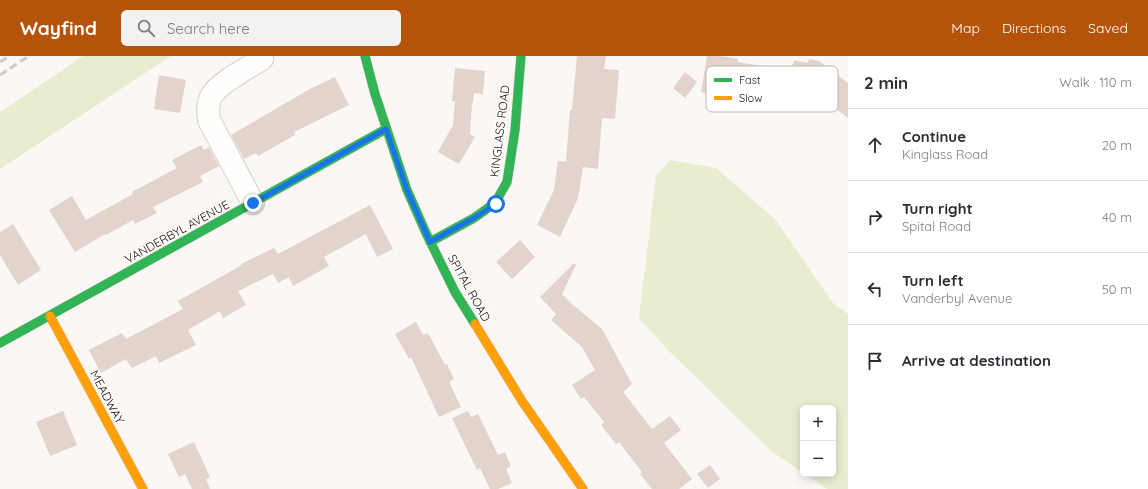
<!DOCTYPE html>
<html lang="en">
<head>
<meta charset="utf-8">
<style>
	:root { --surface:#fff; --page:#f2f2f3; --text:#2b2b33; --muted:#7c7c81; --line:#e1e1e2; --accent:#b45309 }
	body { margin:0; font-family:Quicksand,sans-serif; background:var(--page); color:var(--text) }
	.controls { position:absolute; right:12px; bottom:12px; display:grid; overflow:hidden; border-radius:6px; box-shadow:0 2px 10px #0003 }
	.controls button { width:36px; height:36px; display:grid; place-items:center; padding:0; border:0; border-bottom:1px solid var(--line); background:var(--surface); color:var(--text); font:20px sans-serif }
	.stop { position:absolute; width:12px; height:12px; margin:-9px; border:3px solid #1a73e8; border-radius:50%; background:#fff }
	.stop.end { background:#1a73e8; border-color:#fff; box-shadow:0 1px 4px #0008 }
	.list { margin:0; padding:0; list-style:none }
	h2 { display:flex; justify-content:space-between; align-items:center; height:52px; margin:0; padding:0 16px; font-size:17px }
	h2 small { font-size:13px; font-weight:400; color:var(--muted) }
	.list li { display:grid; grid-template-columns:26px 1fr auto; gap:12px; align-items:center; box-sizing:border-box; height:72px; padding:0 16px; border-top:1px solid var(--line) }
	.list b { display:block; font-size:15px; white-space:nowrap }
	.list p { margin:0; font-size:13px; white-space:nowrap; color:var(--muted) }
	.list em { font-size:13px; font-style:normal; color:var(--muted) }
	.icon { flex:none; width:22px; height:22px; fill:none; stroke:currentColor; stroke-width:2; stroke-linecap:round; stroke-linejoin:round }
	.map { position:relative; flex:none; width:848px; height:433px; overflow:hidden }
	header { display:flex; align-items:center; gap:24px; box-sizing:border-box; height:56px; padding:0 20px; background:var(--accent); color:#fff }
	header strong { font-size:19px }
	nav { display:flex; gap:22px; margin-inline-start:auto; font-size:14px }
	.search { width:280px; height:36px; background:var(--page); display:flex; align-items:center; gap:10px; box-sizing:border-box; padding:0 14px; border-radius:6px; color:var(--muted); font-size:15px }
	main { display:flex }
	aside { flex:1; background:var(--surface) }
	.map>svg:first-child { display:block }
	.green { fill:#e8edd0 }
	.building { fill:#e2d3cc }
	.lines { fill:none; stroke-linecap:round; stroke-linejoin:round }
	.street-casing { stroke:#d4cec9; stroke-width:24 }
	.fast-casing { stroke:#d4cec9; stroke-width:10 }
	.slow-casing { stroke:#d4cec9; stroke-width:10 }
	.street { stroke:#fefefd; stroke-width:22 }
	.fast { stroke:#30b455; stroke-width:9 }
	.slow { stroke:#ff9f0a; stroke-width:9 }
	.rail { stroke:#cccbca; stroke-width:3; stroke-dasharray:8 4; stroke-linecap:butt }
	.route { stroke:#1a73e8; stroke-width:5 }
	.labels { text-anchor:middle; stroke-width:3; stroke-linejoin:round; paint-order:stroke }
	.street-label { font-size:12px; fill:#191008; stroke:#fff }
	.key { fill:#fff; stroke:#bab7b5; stroke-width:1 }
	.key-label { font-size:11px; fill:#191008 }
</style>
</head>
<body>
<header>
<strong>Wayfind</strong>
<div class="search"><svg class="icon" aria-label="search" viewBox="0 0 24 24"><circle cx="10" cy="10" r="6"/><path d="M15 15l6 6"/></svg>Search here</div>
<nav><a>Map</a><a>Directions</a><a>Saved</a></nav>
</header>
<main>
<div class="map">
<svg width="848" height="433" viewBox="0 0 848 433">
	<rect width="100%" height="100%" fill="#faf7f4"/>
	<!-- green -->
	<path class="green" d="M83,0h88l-171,113v-57z
		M670,104l46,8 59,51 58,84 15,11v175h-21l-22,-15h28v-66h-30v65l-33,-23 -104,-102 -27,-30 17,-142z"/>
	<!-- building -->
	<path class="building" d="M577,0h29l-2,13 15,1 -4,49 -13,-1 -4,51 -15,-2 -5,31 -18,39 -23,-12 17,-35 4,-29 8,1 4,-52h2z
		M707,0h13l18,3v3l53,9 3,-11 14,3 1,-4 10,2 29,22v35l-35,-27 -33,-7 -1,5 -9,-1 -1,8 -45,-8 -2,8 -21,-4z
		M455,12l30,3 -2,23 -9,-1 -1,10 -1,-1 -2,32 5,3 -16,27 -21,-12 15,-27 2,-24h-3z
		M685,16l12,10 -12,16 -12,-10z
		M159,19l27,5 -6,33 -26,-4z
		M335,21l14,28 -55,27 1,3 -37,21 -2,-3 -12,6 -13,-24 79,-46z
		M201,89l3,5 5,-3 10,19 -19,10 3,6 -50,25 4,6 -22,11 -2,-4 -27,15 -1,-1 -30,18 -26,-42 23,-14 14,24 47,-26 -1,-2 45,-24 -5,-8z
		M370,149l23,44 -16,8 -11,-23 -42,23 5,9 -36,20 -4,-9 -11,6 -5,-9 -35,17 8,14 -23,13 -3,-7 -32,19 8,15 -37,18 -3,-7 -24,12 -6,-9 -25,14 -12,-23 33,-17 4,6 57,-30 -5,-8 64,-36 -1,-1 33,-16 4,6z
		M13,168l28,46 -23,15 -18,-30v-23z
		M520,184l15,17 -23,22 -16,-17z
		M574,207l2,2 -14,29 10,10 30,25 30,55 -9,8 29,37 18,-13 11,14 -17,13 28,36 -13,10h-27l-12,-15 2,-2 -23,-30 -3,2 -15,-19 3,-3 -20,-25 -3,2 -9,-14 23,-15 -13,-23 -31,-27 5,-6 -16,-17z
		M416,266l7,13 5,-2 17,32 2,-1 7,15 -5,3 12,25 -22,10 -28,-60 -2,2 -14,-25z
		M63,355l14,34 -27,11 -14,-34z
		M468,355l3,6 7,-3 20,41 7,-3 6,14 -5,3 6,14 -14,6h-8l-10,-21 -3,2 -25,-52z
		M194,386l16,35 -4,2 4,10h-18l-7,-15 -6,3 -11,-23z
		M710,409l10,14 -12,9 -11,-14z"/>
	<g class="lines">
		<defs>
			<path id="street" d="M253,147l-44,-83c-1,-8 -2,-17 3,-25 8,-13 36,-27 50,-36"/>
			<path id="fast" d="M365,0l10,38 32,96 19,43 29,59 20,32
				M430,186l44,-24 21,-15 12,-21 8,-52 6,-74
				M0,287l386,-214"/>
			<path id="slow" d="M50,260l93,173
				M475,268l47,77 61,88"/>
		</defs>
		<!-- street casing -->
		<use href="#street" class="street-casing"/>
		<!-- fast casing -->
		<use href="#fast" class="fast-casing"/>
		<!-- slow casing -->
		<use href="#slow" class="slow-casing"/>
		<!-- street -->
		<use href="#street" class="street"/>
		<!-- fast -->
		<use href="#fast" class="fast"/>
		<!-- slow -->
		<use href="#slow" class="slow"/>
		<!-- rail -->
		<path class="rail" d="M0,6l10,-6
			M0,19l29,-19"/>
	</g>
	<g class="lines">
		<!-- route -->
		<path class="route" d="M253,147l133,-74 21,61 23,52 44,-24 22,-14"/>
	</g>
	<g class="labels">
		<!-- street labels -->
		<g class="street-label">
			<text transform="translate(500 75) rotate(-83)" y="4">KINGLASS ROAD</text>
			<text transform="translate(177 176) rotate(-29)" y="4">VANDERBYL AVENUE</text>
			<text transform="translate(469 232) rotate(61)" y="4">SPITAL ROAD</text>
			<text transform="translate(107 341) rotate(62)" y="4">MEADWAY</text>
		</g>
	</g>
	<!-- legend -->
	<rect x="706" y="10" width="132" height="46" rx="6" class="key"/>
	<rect x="714" y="22" width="18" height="4" fill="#30b455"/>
	<rect x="714" y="40" width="18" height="4" fill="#ff9f0a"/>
	<g class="key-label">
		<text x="739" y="28">Fast</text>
		<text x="739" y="46">Slow</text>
	</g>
</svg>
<div class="controls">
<button>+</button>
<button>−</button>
</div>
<div class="stop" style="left:496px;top:148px"></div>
<div class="stop end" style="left:253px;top:147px"></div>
</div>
<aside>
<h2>2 min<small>Walk · 110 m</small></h2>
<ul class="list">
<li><svg class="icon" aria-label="ahead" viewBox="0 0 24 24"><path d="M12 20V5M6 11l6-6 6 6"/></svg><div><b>Continue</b><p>Kinglass Road</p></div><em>20 m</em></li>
<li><svg class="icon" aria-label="right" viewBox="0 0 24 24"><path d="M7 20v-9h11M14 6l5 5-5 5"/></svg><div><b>Turn right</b><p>Spital Road</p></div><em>40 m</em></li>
<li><svg class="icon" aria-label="left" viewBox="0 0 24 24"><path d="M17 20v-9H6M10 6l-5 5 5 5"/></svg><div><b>Turn left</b><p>Vanderbyl Avenue</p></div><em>50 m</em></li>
<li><svg class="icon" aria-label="arrive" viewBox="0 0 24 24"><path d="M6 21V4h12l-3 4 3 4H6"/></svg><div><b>Arrive at destination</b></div></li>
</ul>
</aside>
</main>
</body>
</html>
